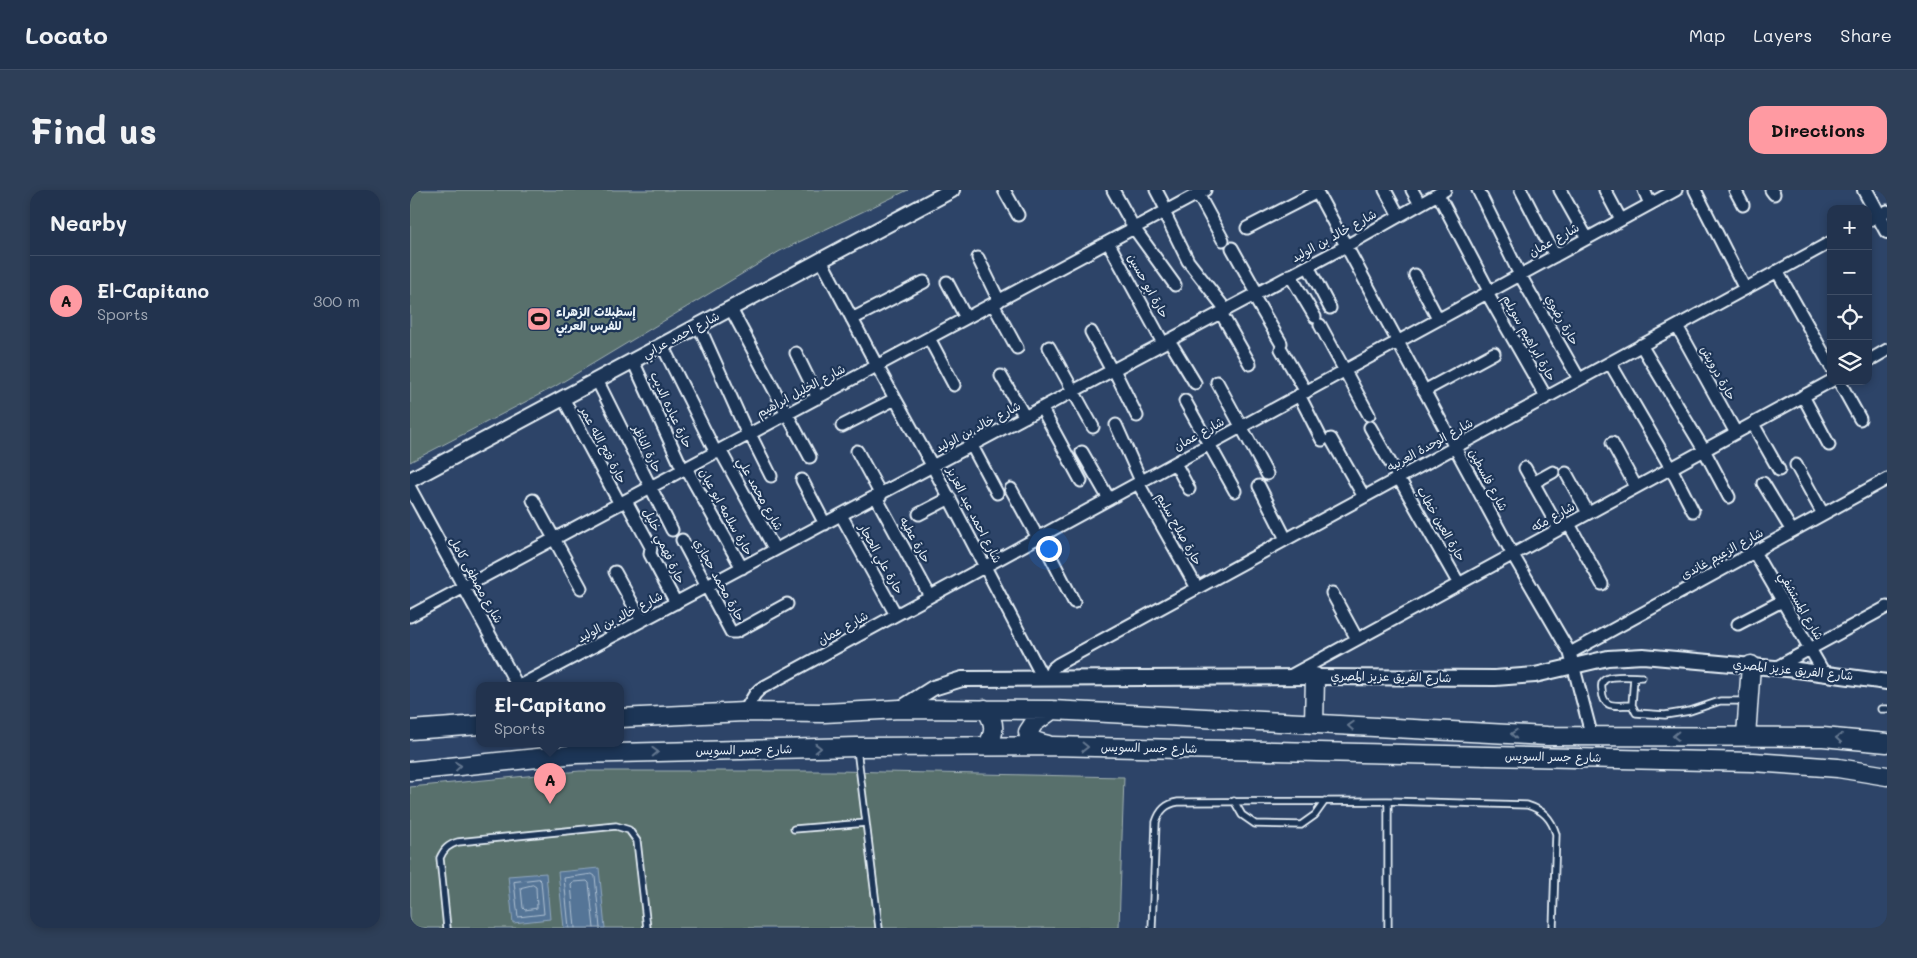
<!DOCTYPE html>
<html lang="en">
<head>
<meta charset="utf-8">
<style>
	:root { --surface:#22334e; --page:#2e3f58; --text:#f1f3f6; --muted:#a2aab6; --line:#3f4e66; --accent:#ff9aa2 }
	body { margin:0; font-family:Mali,"Playpen Sans Arabic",sans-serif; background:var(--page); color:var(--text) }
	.controls { position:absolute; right:15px; top:15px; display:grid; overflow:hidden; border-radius:10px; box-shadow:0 2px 8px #0003 }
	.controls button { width:45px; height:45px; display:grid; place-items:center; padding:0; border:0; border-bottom:1px solid var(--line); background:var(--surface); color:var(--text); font:25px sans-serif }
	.you { position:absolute; left:638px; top:358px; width:18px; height:18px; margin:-12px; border:4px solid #fff; border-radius:50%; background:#1a73e8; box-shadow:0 0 0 8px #1a73e833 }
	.badge { display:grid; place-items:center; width:32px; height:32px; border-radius:50%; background:var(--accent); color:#111; font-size:16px; font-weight:700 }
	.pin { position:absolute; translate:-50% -41px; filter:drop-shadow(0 1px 2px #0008) }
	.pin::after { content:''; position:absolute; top:26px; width:18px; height:15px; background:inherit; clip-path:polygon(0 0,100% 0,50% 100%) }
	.popup { position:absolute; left:66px; top:492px; width:148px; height:65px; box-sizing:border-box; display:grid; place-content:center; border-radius:10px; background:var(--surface); filter:drop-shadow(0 1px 4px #0005); font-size:16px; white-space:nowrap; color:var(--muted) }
	.popup b { font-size:19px; color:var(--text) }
	.popup::after { content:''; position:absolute; left:50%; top:100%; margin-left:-10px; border:10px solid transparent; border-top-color:var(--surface) }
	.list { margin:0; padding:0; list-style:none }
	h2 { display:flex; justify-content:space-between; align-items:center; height:65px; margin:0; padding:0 20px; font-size:21px }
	h2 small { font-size:16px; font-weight:400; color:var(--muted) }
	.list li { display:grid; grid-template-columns:32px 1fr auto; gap:15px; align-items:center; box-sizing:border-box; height:90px; padding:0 20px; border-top:1px solid var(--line) }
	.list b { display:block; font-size:19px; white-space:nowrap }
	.list p { margin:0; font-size:16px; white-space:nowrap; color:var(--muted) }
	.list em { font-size:16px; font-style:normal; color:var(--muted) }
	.icon { flex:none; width:28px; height:28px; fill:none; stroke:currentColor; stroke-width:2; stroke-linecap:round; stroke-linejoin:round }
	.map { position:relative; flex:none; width:1477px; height:738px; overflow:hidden; border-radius:15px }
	header { display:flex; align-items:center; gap:30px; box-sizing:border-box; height:70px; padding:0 25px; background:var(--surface); border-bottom:1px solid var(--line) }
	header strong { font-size:24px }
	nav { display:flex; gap:28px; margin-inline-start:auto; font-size:18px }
	.intro { display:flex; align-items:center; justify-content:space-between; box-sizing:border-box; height:120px; padding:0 30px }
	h1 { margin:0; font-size:35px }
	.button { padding:12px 22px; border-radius:15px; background:var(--accent); color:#111; font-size:18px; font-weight:700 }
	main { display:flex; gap:30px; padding:0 30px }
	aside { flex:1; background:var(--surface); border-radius:15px; box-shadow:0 2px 8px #0003 }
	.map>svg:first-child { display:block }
	.green { fill:#58706c; stroke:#a0b0b2 }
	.water { fill:#557597; stroke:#90a7be }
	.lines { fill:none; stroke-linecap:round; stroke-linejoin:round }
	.shore { stroke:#adbfd1; stroke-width:1 }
	.service-casing { stroke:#e8f1f8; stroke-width:9 }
	.minor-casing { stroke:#e8f1f8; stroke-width:15 }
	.tertiary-casing { stroke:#e8f1f8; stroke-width:18 }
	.primary-casing { stroke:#e8f1f8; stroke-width:21 }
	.service { stroke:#1d3557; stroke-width:5.5 }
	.minor { stroke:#1d3557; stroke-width:11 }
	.tertiary { stroke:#1d3557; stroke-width:14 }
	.primary { stroke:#1d3557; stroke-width:18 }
	.oneway { stroke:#64778f }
	.labels { text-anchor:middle; stroke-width:4.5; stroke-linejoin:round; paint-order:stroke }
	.street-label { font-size:12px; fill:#e8f1f8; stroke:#1d3557 }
	.poi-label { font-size:12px; font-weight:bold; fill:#e8f1f8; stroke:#1d3557; text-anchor:start }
</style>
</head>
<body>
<header>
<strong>Locato</strong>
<nav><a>Map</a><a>Layers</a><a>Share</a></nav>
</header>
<div class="intro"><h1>Find us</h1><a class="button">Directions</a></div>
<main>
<aside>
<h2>Nearby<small></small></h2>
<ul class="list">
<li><span class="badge">A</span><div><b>El-Capitano</b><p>Sports</p></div><em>300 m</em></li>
</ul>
</aside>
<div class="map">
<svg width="1477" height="738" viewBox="0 0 1477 738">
	<rect width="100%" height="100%" fill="#2d4468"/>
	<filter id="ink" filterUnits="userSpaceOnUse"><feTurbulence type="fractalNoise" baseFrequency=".02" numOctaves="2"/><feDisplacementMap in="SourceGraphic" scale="10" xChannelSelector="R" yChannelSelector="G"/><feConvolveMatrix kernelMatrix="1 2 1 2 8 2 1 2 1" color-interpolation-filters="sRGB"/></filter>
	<g filter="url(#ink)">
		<!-- green -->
		<path class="green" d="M0,0h498l-128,61 -226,136 -144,75z
			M170,581h257l287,6 -5,151h-709v-141z"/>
		<!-- water -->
		<path class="water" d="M189,678l6,60h-41l-6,-56z
			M136,683l4,46 -37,4 -5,-47z"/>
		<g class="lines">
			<!-- shore -->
			<path class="shore" d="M129,689l2,2 3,33 -26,3 -4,-35z
				M123,695l3,2 1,21 -12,2 -2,-2 -2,-20z
				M159,738l-5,-50 28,-4 3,2 5,52
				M165,738l-4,-44 2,-2 14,-1 2,2 5,45"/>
			<defs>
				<path id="service" d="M1224,487l-2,28 4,8 29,2 25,-4 30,-10h26
					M1222,515c-16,0 -29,5 -30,-15 -1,-5 0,-9 4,-11 6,-4 28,-2 36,-2
					M1471,519h6
					M447,559l22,179
					M824,611l8,14 13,9 46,1 14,-10 10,-14
					M978,611v127
					M384,639l72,-6
					M37,738l-7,-70c4,-9 8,-13 18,-16l158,-16 13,4 8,11 10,87
					M742,738l4,-106c4,-12 10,-18 22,-20l210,-1 139,4c16,5 24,13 29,29l-3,94"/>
				<path id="minor" d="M594,0l14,25
					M703,0l21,38 41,57
					M746,0l11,21
					M906,0l197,365 57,98 22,84
					M975,0l14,26
					M1002,0l8,14
					M1068,0l42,85 59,104
					M1111,0l34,66
					M1150,0l27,48
					M1195,0l16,30
					M1234,0l6,14
					M1285,0l50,99
					M1325,0l8,15
					M1361,0l3,4
					M788,4l25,46
					M1028,4l51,97
					M754,22l24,49 38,49
					M1458,31l19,-10
					M837,38l70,-36
					M698,52l55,101
					M822,58l25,45
					M568,68l21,43
					M411,70l56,106 56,101 110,211
					M898,76l22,42
					M1367,81l54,96
					M880,85l25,42
					M1005,85l23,44
					M537,92l19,36
					M1077,103l59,104
					M843,105l28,48
					M583,114l24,44
					M321,119l79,148
					M811,123l29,51
					M442,129l72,-37
					M910,135l49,90
					M289,136l49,109
					M1267,136l59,107
					M681,142l21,39
					M519,148l25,47
					M759,150l26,43
					M252,155l54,108
					M1231,155l63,105 25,47
					M639,157l44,80
					M871,159l25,43
					M386,163l22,45
					M223,171l50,109
					M1458,171l19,-11
					M1200,173l61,105 22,43
					M704,180l23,46
					M591,186l24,41
					M187,190l75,150
					M1429,191l21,38
					M807,192l50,92
					M1014,201l70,-38
					M889,205l23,45
					M1393,206l26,49
					M153,208l57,106
					M775,211l50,90
					M632,219l39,72
					M1343,234l26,46
					M706,235l25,56
					M432,236l53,-27
					M960,237l89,157
					M340,244l21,42
					M921,249l33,58
					M1202,253l24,44
					M562,256l25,47
					M310,260l55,100
					M447,261l24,44
					M672,262l27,47
					M765,273l14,26
					M1386,275l27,49
					M276,278l56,100
					M1115,278l34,61
					M1156,283l22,40
					M392,290l23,44
					M728,293l59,105
					M1123,293l20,-11
					M1353,293l29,48
					M849,296l27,53
					M0,298l107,197
					M601,299l27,49
					M466,307l54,99
					M123,310l48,88
					M216,311l25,46 -1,7 26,49
					M509,324l31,-16
					M431,325l55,100
					M1159,334l33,60
					M630,346l34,66
					M272,350l49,92h5l51,-28
					M1344,362l70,121
					M205,382l27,49
					M922,403l25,46
					M0,426l795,-426
					M1328,434l44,-23
					M1160,463l317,-174
					M1365,478l112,-61
					M878,487l543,-296
					M638,488l4,-9 6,-5 773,-422
					M111,495l825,-439 99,-56
					M334,522l11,-18 5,-5 916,-499"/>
				<path id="tertiary" d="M1455,0l22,41
					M0,290l542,-290
					M490,519l33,-21 29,-9 353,-2 180,1 40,-3 73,-17 35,-2 154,14 90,12"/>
				<path id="primary" d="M575,519c10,12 11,24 2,37
					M210,528l124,-6 80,1 76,-4 152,1 495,26 276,1 64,6
					M904,534l1,-47
					M0,540l70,-5
					M1336,546l5,-71
					M638,555c-8,-2 -19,-4 -20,-13l6,-9 18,-13
					M0,581l166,-17 281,-7 195,-1 701,16 85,6 49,8"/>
			</defs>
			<!-- service casing -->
			<use href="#service" class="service-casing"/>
			<!-- minor casing -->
			<use href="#minor" class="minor-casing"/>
			<!-- tertiary casing -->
			<use href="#tertiary" class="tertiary-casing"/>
			<!-- primary casing -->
			<use href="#primary" class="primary-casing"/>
			<!-- service -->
			<use href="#service" class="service"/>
			<!-- minor -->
			<use href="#minor" class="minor"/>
			<!-- tertiary -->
			<use href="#tertiary" class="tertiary"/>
			<!-- primary -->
			<use href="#primary" class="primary"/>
		</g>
		<!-- one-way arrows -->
		<defs><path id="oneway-chevron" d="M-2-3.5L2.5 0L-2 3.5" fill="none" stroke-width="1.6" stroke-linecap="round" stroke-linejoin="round" transform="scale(1.25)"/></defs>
		<g class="oneway">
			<use href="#oneway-chevron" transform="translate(941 536) rotate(-177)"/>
			<use href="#oneway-chevron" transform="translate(1104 544) rotate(-177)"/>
			<use href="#oneway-chevron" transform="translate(1266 546) rotate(179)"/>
			<use href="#oneway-chevron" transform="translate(1429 548) rotate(-175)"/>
			<use href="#oneway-chevron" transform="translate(675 557) rotate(1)"/>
			<use href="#oneway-chevron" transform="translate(408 558) rotate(-1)"/>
			<use href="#oneway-chevron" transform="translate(245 562) rotate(-2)"/>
			<use href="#oneway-chevron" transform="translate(48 576) rotate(-6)"/>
		</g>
	</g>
	<!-- icons -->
	<defs>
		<symbol id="stadium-square" viewBox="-11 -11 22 22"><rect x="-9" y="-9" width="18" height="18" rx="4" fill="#ff9aa2" stroke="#1d3557"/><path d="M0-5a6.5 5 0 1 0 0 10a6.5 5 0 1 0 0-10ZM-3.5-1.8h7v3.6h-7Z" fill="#111"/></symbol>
	</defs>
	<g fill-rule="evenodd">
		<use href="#stadium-square" x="115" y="115" width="28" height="28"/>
	</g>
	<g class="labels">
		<!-- street labels -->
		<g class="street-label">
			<text transform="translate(924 46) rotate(-29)" y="4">شارع خالد بن الوليد</text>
			<text transform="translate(1144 50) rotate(-29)" y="4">شارع عمان</text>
			<text transform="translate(738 96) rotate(61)" y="4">حارة ابو حسين</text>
			<text transform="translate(1152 130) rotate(61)" y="4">حارة رضوي</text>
			<text transform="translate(271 145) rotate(-28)" y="4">شارع احمد عرابي</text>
			<text transform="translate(1119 148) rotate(61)" y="4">حارة ابراهيم سويلم</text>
			<text transform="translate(1308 183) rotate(61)" y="4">حارة درويش</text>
			<text transform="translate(391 201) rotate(-28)" y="4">شارع الخليل ابراهيم</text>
			<text transform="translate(261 220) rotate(65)" y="4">حارة عباده الديب</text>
			<text transform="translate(568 237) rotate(-28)" y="4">شارع خالد بن الوليد</text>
			<text transform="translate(789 244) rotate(-29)" y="4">شارع عمان</text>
			<text transform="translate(193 255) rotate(62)" y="4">حارة فتح الله عمر</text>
			<text transform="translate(1020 255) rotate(-29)" y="4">شارع الوحدة العربيه</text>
			<text transform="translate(237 259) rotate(64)" y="4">حارة الناظر</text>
			<text transform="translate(1078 290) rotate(62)" y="4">شارع فلسطين</text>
			<text transform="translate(350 304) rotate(61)" y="4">شارع محمد علي</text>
			<text transform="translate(316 322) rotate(61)" y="4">حارة سلامه ابو عيان</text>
			<text transform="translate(564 325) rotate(63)" y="4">شارع احمد عبد العزيز</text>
			<text transform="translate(1143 327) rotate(-29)" y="4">شارع مكه</text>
			<text transform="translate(1031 334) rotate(60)" y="4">حارة العين خطاب</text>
			<text transform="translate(769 339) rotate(61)" y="4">حارة صلاح سليم</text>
			<text transform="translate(505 350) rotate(61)" y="4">حارة عطيه</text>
			<text transform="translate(254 356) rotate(65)" y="4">حارة فهمي خليل</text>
			<text transform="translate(1312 364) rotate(-29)" y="4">شارع الزعيم غاندى</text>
			<text transform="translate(471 369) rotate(61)" y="4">حارة علي الحجار</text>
			<text transform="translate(66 390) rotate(61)" y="4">شارع مصطفى كامل</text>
			<text transform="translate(309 390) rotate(61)" y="4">حارة محمد حجازي</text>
			<text transform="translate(1391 416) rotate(60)" y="4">شارع المستشفي</text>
			<text transform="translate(210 427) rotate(-28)" y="4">شارع خالد بن الوليد</text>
			<text transform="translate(433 438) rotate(-29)" y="4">شارع عمان</text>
			<text transform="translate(1383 480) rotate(6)" y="4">شارع الفريق عزيز المصري</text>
			<text transform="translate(981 487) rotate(1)" y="4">شارع الفريق عزيز المصري</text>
			<text transform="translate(739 558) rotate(1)" y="4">شارع جسر السويس</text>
			<text transform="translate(334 560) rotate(-1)" y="4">شارع جسر السويس</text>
			<text transform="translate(1143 567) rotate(1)" y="4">شارع جسر السويس</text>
		</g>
		<!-- poi labels -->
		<g class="poi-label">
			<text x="146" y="126">إسطبلات الزهراء<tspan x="146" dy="14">للفرس العربي</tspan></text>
		</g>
	</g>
</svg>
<div class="controls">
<button>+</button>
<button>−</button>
<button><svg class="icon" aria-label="locate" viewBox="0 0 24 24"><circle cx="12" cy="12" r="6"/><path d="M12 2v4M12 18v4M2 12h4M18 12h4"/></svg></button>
<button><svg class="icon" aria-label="layers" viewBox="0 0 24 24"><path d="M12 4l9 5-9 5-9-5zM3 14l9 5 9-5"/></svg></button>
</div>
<div class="you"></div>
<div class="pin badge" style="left:140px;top:614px">A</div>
<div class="popup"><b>El-Capitano</b>Sports</div>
</div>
</main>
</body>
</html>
